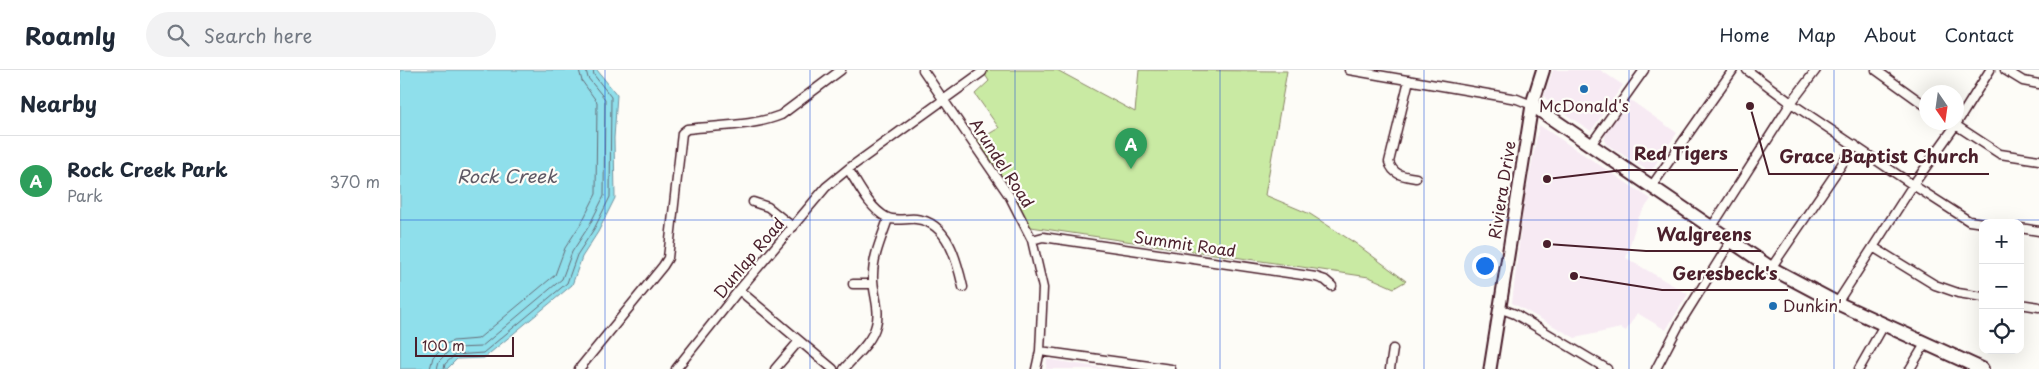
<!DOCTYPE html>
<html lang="en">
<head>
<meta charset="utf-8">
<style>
	:root { --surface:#fff; --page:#f2f2f3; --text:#1f2937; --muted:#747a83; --line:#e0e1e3; --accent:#d93025 }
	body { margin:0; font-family:"Playpen Sans",sans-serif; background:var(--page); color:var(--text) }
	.controls { position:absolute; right:15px; bottom:15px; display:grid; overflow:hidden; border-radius:10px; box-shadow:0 5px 20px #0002 }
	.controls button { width:45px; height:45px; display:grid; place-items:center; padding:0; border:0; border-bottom:1px solid var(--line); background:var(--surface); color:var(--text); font:25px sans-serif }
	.compass { position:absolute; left:1519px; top:15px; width:45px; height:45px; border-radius:50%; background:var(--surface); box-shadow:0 5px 20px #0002; rotate:167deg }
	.scale { position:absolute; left:15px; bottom:12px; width:99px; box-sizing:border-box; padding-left:5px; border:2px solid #4a1f2b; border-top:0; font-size:14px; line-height:18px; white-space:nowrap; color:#4a1f2b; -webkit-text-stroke:4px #fdfcf7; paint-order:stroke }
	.you { position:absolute; left:1084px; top:195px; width:18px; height:18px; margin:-12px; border:4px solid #fff; border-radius:50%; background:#1a73e8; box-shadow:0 0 0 8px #1a73e833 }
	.badge { display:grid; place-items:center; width:32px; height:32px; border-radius:50%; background:var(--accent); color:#fff; font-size:16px; font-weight:700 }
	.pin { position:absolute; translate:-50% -41px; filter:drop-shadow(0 1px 2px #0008) }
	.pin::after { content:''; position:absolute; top:26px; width:18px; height:15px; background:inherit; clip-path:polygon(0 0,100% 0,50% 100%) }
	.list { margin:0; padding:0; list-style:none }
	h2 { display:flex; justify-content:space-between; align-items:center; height:65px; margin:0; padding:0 20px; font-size:21px }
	h2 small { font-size:16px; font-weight:400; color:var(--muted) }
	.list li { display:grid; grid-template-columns:32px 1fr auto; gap:15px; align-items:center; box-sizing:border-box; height:90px; padding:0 20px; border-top:1px solid var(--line) }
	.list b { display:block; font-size:19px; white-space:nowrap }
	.list p { margin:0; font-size:16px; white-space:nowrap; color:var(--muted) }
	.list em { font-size:16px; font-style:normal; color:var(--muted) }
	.icon { flex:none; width:28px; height:28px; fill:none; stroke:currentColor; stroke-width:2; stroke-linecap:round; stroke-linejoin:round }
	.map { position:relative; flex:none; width:1639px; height:299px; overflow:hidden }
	header { display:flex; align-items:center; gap:30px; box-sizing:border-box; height:70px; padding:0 25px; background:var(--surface); border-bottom:1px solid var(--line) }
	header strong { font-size:24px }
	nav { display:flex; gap:28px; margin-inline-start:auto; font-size:18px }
	.search { width:350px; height:45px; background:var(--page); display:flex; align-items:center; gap:12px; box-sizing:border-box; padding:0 18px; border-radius:28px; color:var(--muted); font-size:19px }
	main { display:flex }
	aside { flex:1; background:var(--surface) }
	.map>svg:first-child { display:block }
	.built { fill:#f7eaf3 }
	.green { fill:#c9eaa3; stroke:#8a8467 }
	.water { fill:#8fdfeb; stroke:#73929e }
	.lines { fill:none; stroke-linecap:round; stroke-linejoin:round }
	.shore { stroke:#666c78; stroke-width:1 }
	.street-casing { stroke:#4a1f2b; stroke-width:11 }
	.secondary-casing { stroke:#4a1f2b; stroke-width:15 }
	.primary-casing { stroke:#4a1f2b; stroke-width:16 }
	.street { stroke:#fdfcf7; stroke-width:8 }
	.secondary { stroke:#fdfcf7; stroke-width:11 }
	.primary { stroke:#fdfcf7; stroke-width:12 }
	.grid { fill:none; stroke:#1d4ed8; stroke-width:1; stroke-opacity:0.55 }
	.poi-dot { fill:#1f6fb2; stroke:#fdfcf7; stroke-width:2 }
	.labels { text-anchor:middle; stroke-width:4.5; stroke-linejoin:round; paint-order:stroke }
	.poi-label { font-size:16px; fill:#4a1f2b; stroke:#fdfcf7 }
	.street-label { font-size:16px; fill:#4a1f2b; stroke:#fdfcf7 }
	.water-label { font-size:18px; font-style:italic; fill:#5f5965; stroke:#fdfcf7 }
	.leader { fill:none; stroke:#4a1f2b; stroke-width:2 }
	.callout-dot { fill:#4a1f2b; stroke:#fdfcf7; stroke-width:2 }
	.callout-label { font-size:18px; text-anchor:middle; font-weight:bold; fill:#4a1f2b; stroke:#fdfcf7; stroke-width:4.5; stroke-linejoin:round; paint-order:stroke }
</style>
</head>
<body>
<header>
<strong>Roamly</strong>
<div class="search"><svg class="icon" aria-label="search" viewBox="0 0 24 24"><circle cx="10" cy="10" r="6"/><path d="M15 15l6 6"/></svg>Search here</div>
<nav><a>Home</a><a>Map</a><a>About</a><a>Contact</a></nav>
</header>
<main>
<aside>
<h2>Nearby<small></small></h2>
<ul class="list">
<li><span class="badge" style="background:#2e9e5b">A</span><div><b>Rock Creek Park</b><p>Park</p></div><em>370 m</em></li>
</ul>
</aside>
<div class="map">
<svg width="1639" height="299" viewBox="0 0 1639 299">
	<rect width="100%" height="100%" fill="#fdfcf7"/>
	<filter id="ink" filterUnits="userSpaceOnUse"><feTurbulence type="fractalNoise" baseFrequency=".02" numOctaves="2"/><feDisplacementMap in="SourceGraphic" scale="10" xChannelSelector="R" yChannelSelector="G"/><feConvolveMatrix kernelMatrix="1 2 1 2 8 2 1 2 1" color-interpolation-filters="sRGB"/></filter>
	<g filter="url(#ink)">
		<!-- built -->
		<path class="built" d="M1153,0h47l23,15 -32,46 -41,-27 -6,-8z
			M1229,29l48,34 -27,39 -44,-28 -1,-3v-6z
			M1139,55l112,74 -13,19 -12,40 62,36 -22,36 -29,-17 -11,18 -5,-3 -46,10 -63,-35 11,-93z
			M647,289l61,10h-62z"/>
		<!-- green -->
		<path class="green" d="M582,0h75l78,42 4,-42 148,1 -22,124 45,19 45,29 51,38 -12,7 -25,-11 -338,-50 -56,-85 24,-14 -24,-34 14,-13z"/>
		<!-- water -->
		<path class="water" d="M0,0h197l20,25 -3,43 1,60 -17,34 -16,25 -10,28 -88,73 -27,1 -10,10h-47z"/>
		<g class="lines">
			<!-- shore -->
			<path class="shore" d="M30,299l3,-12 13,-13 7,-3 25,-2 77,-64 10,-27 17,-26 14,-28 1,-92 -15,-21 -3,-11
				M37,299l2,-8 11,-11 6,-2 25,-1 81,-68 10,-27 17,-26 15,-30 1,-97 -17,-21 -2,-8
				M44,299l1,-5 10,-9 28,-2 84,-70 10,-28 17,-26 16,-32 1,-100 -17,-22 -1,-5"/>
			<defs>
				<path id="street" d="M523,0l87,127 22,43 11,48 -3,63 -4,18
					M949,0l168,29 15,6
					M1347,0l44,33 122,82 56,36 14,2
					M1476,0l50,36
					M1605,0l18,11 16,3
					M1009,10l-20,82c4,13 14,14 27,16
					M1551,52l49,32 39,6
					M1190,76l54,-76
					M448,99c10,15 21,39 38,48 8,5 21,1 30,2 32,3 41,42 47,68
					M1251,117l82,-117
					M353,132l15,5 25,20
					M1311,158l80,-125 25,-33
					M1620,158l19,3
					M632,170l11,-3 273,40 9,3 7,6
					M1473,177l62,38 23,8 25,4
					M1371,198l84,-123
					M453,214h20
					M339,220l94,79
					M1437,233l76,-118 42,-59 35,-56
					M1620,234l19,3
					M1099,238l16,6 92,55
					M640,281l131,18
					M179,299l84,-103 5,-8 14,-125 5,-4c31,-4 64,-2 94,-14l60,-45
					M276,299l63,-79 87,-103 22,-18 134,-97
					M375,299l24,-28
					M444,299c11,-13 28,-27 32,-44 5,-16 -4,-34 -3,-50 0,-19 9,-38 15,-56
					M990,299l3,-20
					M1256,299l24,-46 51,-82
					M1459,299l25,-44
					M1510,299l15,-25"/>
				<path id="secondary" d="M1090,299l42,-264"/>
				<path id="primary" d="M1143,0l-11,35 239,163 66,35 145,66"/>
			</defs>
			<!-- street casing -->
			<use href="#street" class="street-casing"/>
			<!-- secondary casing -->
			<use href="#secondary" class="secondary-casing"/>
			<!-- primary casing -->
			<use href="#primary" class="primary-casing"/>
			<!-- street -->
			<use href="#street" class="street"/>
			<!-- secondary -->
			<use href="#secondary" class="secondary"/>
			<!-- primary -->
			<use href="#primary" class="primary"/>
		</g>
	</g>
	<!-- grid -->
	<path class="grid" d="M205,0v299M410,0v299M615,0v299M820,0v299M1024,0v299M1229,0v299M1434,0v299M0,150h1639"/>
	<!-- markers -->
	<g class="poi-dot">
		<circle cx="1184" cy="19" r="5"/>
		<circle cx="1373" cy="236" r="5"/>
	</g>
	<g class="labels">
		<!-- poi labels -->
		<g class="poi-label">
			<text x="1184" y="42">McDonald's</text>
			<text x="1383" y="242" text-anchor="start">Dunkin'</text>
		</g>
		<!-- street labels -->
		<g class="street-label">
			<text transform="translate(602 93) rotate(57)" y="6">Arundel Road</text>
			<text transform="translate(1102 120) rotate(-81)" y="6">Riviera Drive</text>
			<text transform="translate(785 174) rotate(8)" y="6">Summit Road</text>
			<text transform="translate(349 188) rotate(-50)" y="6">Dunlap Road</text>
		</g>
		<!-- water labels -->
		<g class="water-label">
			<text x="107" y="113">Rock Creek</text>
		</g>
	</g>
	<!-- callouts -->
	<path class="leader" d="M1147 109L1223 100H1338M1350 36L1369 104H1589M1147 174L1246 181H1361M1174 206L1262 220H1388"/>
	<g class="callout-dot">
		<circle cx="1147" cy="109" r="5"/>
		<circle cx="1350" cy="36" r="5"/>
		<circle cx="1147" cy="174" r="5"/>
		<circle cx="1174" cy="206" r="5"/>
	</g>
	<g class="callout-label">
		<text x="1281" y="90">Red Tigers</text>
		<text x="1479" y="93">Grace Baptist Church</text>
		<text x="1304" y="171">Walgreens</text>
		<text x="1325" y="210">Geresbeck's</text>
	</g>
</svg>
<div class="controls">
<button>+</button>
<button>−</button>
<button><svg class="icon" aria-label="locate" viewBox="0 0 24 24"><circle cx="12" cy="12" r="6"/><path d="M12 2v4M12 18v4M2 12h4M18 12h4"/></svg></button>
</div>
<svg class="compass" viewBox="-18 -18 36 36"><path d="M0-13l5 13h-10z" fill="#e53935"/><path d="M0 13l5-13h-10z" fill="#747a83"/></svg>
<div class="scale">100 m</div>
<div class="you"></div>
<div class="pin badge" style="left:731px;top:99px;background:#2e9e5b">A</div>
</div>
</main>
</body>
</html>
